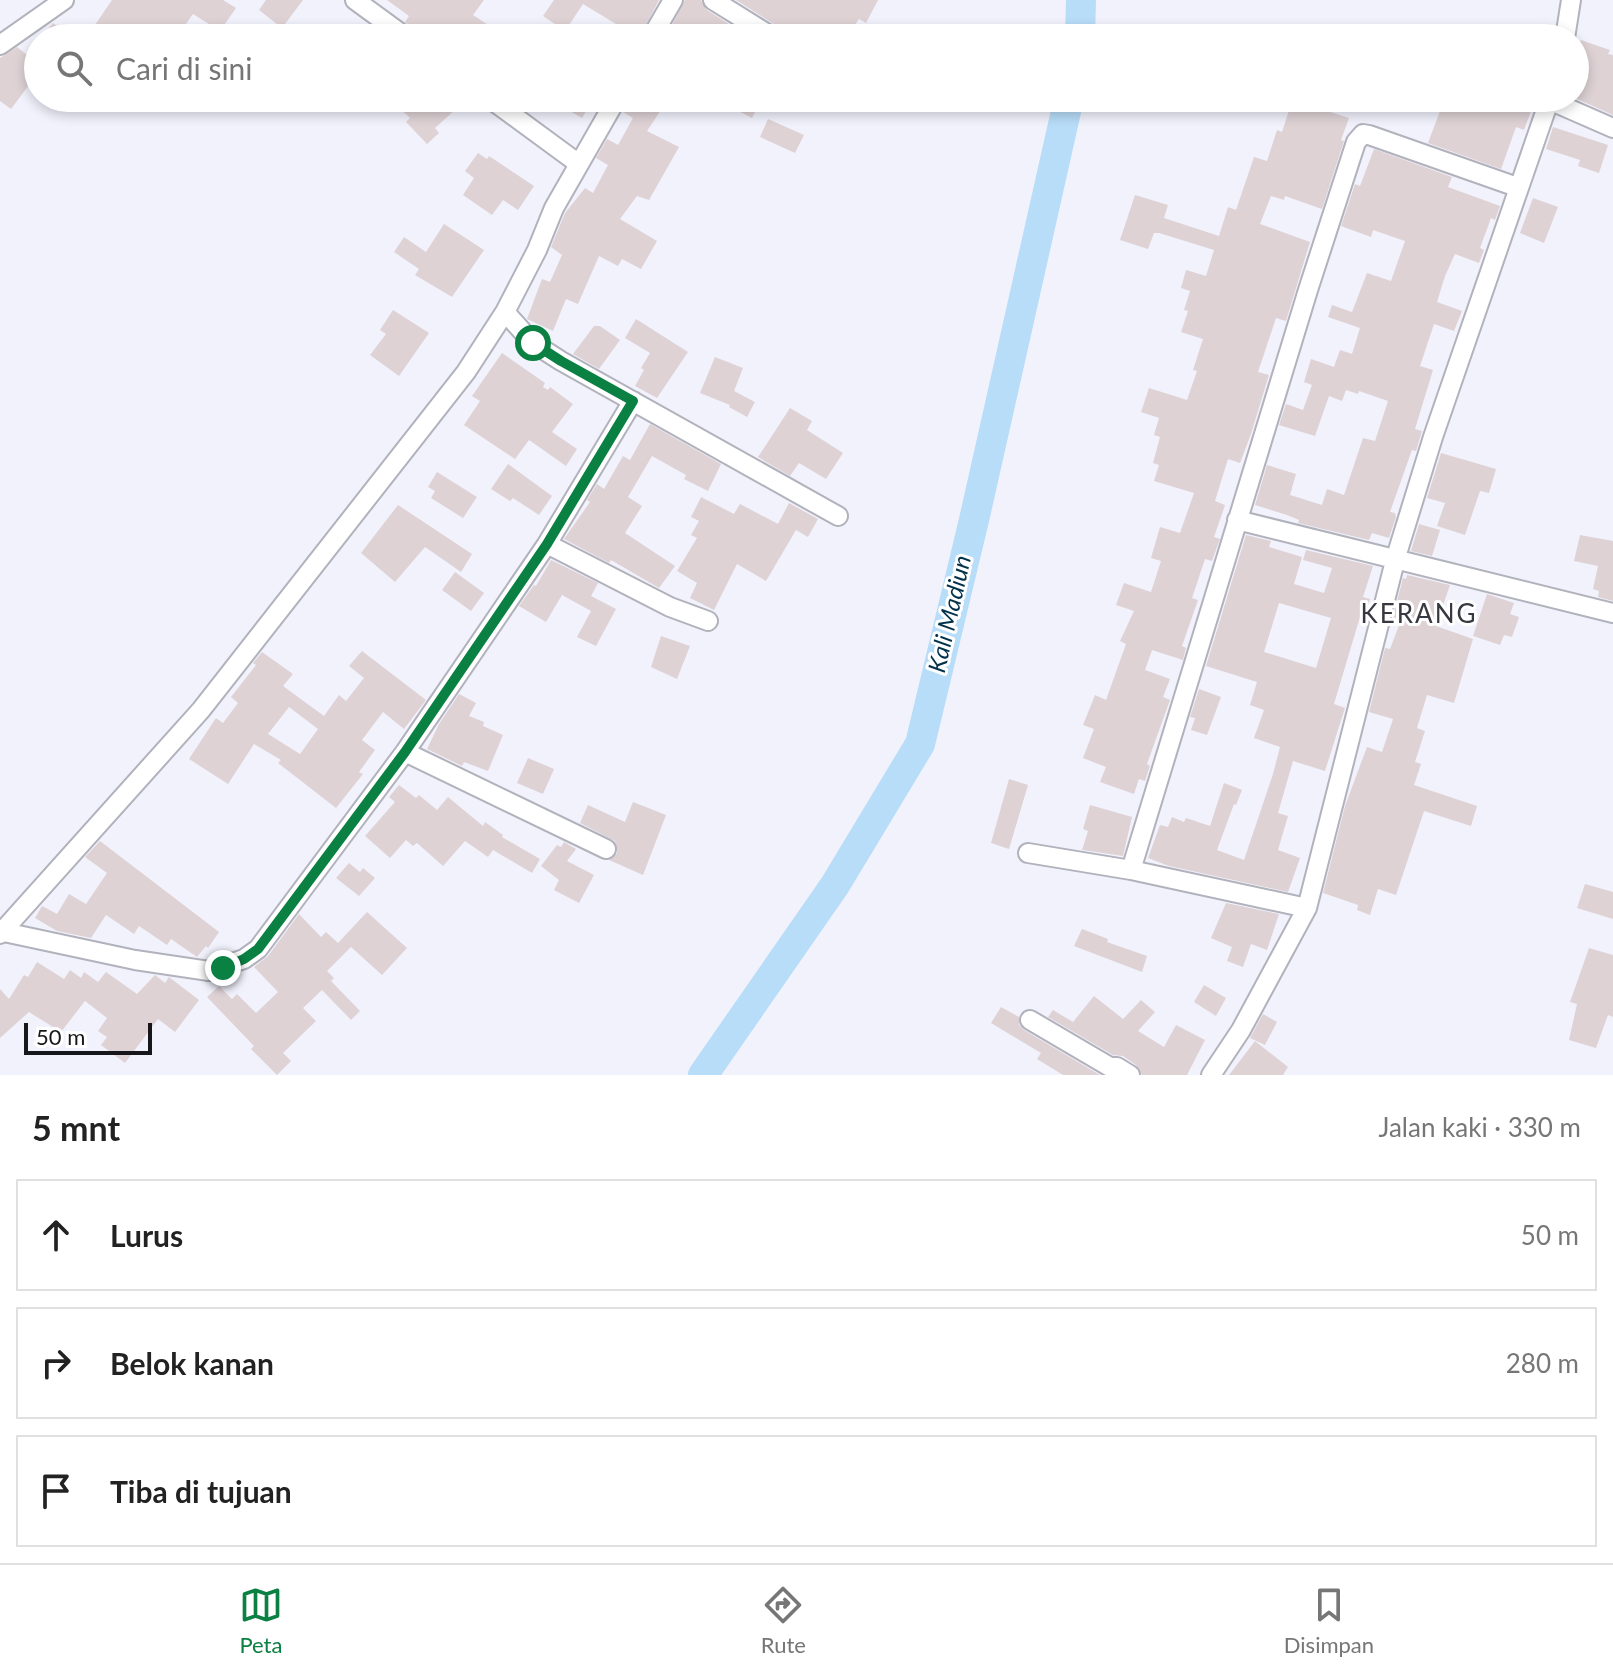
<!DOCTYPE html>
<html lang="id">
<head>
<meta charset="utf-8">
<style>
	:root { --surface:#fff; --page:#f6f6f6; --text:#222; --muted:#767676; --line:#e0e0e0; --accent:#0b8043 }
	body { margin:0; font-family:Lato,sans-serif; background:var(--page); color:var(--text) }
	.scale { position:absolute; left:24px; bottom:20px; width:128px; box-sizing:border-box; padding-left:8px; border:4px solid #17171b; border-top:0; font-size:22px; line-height:28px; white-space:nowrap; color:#17171b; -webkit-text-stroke:6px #fff; paint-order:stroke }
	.stop { position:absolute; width:24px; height:24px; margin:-18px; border:6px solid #0b8043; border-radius:50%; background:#fff }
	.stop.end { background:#0b8043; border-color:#fff; box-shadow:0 2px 8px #0008 }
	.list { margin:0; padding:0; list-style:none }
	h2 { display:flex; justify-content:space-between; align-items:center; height:104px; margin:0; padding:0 32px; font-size:34px }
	h2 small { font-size:26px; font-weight:400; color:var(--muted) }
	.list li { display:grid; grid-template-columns:52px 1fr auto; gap:24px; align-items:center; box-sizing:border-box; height:112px; margin:0 16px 16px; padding:0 16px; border:2px solid var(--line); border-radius:0px }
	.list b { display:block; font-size:30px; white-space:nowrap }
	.list em { font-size:26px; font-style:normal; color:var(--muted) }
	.icon { flex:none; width:44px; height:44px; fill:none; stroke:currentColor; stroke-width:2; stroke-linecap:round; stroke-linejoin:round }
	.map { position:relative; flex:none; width:1613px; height:1075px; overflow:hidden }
	.search { position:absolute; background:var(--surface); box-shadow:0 4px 12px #0003; left:24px; right:24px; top:24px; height:88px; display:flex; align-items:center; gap:20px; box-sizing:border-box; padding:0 28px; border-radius:44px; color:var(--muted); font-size:30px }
	.sheet { height:488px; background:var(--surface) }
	nav { display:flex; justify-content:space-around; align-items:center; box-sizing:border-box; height:112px; border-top:2px solid var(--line); background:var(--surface); font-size:22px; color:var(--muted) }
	nav a { display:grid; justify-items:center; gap:4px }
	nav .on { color:var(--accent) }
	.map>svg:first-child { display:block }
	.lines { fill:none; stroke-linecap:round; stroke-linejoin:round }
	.river { stroke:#b8ddf8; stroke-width:30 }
	.building { fill:#ded2d5; fill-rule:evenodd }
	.minor-casing { stroke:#b1b2bc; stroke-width:22 }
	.minor { stroke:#fff; stroke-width:18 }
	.route { stroke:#0b8043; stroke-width:10 }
	.labels { text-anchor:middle; stroke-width:6; stroke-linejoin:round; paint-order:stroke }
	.water-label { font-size:24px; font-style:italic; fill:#01314b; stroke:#fff }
	.quarter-label { font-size:26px; letter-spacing:2px; fill:#383940; stroke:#fff }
</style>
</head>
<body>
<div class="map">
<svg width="1613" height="1075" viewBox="0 0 1613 1075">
	<rect width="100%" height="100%" fill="#f1f2fc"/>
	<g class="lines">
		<!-- river -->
		<path class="river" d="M1080,38l1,-38
			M703,1075l132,-190 85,-141 54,-224 95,-422"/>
	</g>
	<!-- building -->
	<path class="building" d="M112,0h111l13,8 -16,23 -27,-17 -17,24h-17l-15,-10 -7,10h-51z
		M266,0h37l-21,28 -23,-18z
		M387,0h97l-11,15 35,23h-89l-4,-9 -10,-7 4,-6z
		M554,0h105l-20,38 -56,-34 -18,27 -22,-15z
		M685,0h16l6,10 44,28h-86z
		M736,0h142l-12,23 -7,-4 -13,19h-60l-6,-10z
		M53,23l21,15h-34z
		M368,25l19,13h-30z
		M1581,40l29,10 -2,4 5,1v60l-38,-17v-41z
		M38,41v51l-9,-7 -18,24 -11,-8v-43l17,-11 10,8z
		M389,98h56l11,11 -21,19 4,5 -12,11 -21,-22 4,-4z
		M547,98h47l-12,20z
		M629,98h40l-22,33 32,16 -30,53 -12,-4 -17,23 37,22 -16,28 -19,-10 -4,7 -19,-10 -21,48 -12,-5 -13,32 -26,-12 15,-40 8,3 12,-27 -11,-8 14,-34 20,-25 8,5 15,-28 -12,-7 11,-19 11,6 15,-27 -10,-6z
		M714,98h48l-10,20z
		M1293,98h24l13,4 -3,9 22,7 -8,22 3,1 -22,68 -37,-13 -1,4 -13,-4 -11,28 50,18 -24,79 -10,-3 -18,54 11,3 -18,59 -11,29 -12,-4 -13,42 10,4 -11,32 6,2 -8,22 -7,-2 -13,39 6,2 -16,46 4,2 -3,12 -31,-10 -7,20 25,9 -7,18 7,3 -23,64 3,2 -5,15 -6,-2 -5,15 -34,-12 6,-15 -23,-9 11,-29 -11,-4 12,-30 11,5 20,-56 -6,-3 14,-30 -18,-6 8,-22 27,9 10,-31 -10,-3 9,-31 20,6 14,-40 -40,-12 5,-16 -6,-2 7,-26 -6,-2 5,-17 -18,-6 8,-24 38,12 10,-29 -4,-1 10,-31 -22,-7 7,-21 -4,-1 6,-19 -9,-3 5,-18 20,6 8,-26 -55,-17h-5l-6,16 -28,-9 15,-45 33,10 -4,13 55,18 9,-29 8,3 18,-53 13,4 10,-31 5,2z
		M1448,98h88l-12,32 -8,-3 -15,42 -73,-26 12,-32 3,1z
		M768,119l36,16 -9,18 -35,-16z
		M1553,127l55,18 -9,28 -21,-7 2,-6 -34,-11z
		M1374,149l78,28 -4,10 52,19 -5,14 -4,-2 -11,30 4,2 -5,13 -24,-9 -10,22 -8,26 25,9 -8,20 -20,-7 -14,42 13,4 -18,59 7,2 -6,20 -4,-1 -22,62 5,1 1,4 -7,21 -17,-5 -3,7 -71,-17 1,-3 -12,-5 -32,-10 12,-40 29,9 -6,21 32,10 5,-16 17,6 19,-57 12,3 13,-40 -29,-10 -1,3 -12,-4 -4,11 -13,-5 -14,40 -36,-11 7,-21 17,6 9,-25 -8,-3 7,-23 23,8 6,-17 12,4 8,-26 -32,-11 4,-12 20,7 15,-39 24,8 14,-40 -32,-11 -2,7 -30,-11 14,-42 5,2z
		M478,153l9,6 2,-3 45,30 -16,24 -15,-10 -11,15 -29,-20 11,-17 -9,-7z
		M1533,198l25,9 -14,36 -24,-10z
		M444,224l40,26 -32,47 -37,-22 4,-6 -25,-17 10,-15 22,15z
		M393,310l36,23 -30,43 -29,-21 16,-21 -6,-4z
		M636,319l52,33 -31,46 -22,-12 9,-16 -3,-2 9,-15 -25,-15z
		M594,326h6l20,14 -21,29 -26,-15z
		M502,353l43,30 -2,4 5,3 2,-3 23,17 -21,28 25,17 -11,17 -37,-26 -14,19 -51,-34 16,-24 -8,-5z
		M715,357l28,11 -9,23 21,11 -8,15 -18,-10 1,-2 -30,-12z
		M790,408l22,13 -5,9 36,23 -17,26 -27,-16 -9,13 -32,-19z
		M650,424l71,40 -13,27 -24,-12 2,-4 -34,-19 -24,41 14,9 -17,27 50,33 -16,22 -48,-28 -2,3 -45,-24 26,-37 -3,-2 10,-16 7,5 19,-33 7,4z
		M1441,453l55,16 -7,24 -9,-2 -15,44 -28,-9 8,-23 -18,-5z
		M508,464l44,32 -13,19 -26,-17 -3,3 -19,-12z
		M437,472l40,25 -14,21 -32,-20 4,-7 -7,-4z
		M701,497l33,17 6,-10 38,20 11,-21 29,16 -10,18 -12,-7 -30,51 -29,-17 -23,46 -24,-12 7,-15 -20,-12 20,-33 -6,-3 8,-14 -8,-4z
		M398,505l74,49 -11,18 -36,-25 -30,35 -34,-29z
		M1419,524l21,6 -8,26 -21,-5z
		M1246,535l25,6 -2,6 33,10 -8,27 30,9 8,-25 -29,-8 3,-10 67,16 -10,31 7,2 -6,19 -4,-1 -26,87 11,4 -20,63 -32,-10 -15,52 10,3 -10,34 22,8 -12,34 -119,-26 -21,-8 12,-33 8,2 4,-10 12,5 2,-4 24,8 14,-43 18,7 -6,15 -2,-1 -17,46 27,10 29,-86 7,-27 -26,-9 10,-28 -14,-5 7,-23 -51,-16zM1279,603l52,15 -15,50 -52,-16z
		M1580,535l33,6v60l-15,-4 1,-6 -6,-2 5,-23 -24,-5z
		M551,560l47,23 -7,13 25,13 -20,37 -19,-9 14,-26 -29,-16 -16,27 -27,-16 15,-21 2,1z
		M455,572l29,21 -13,18 -29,-21z
		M1407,575l43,10 -14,41 37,13 -19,64 -27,-8 -10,33 8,3 -10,31 6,2 -7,21 63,21 -6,20 -47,-15 -28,84 -18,-6 -8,26 -13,-5 1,-5 -35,-12 22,-87 22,-59 15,5 11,-33 -24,-7 16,-64 5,1 11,-29 -8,-3 10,-39 3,1z
		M1487,594l27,9 -4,11 9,3 -7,20 -8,-2 -4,10 -27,-9z
		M661,636l29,10 -13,33 -26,-12z
		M362,651l64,49 -22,29 -21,-17 -21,28 13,10 -16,22 4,2 -27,34 -58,-45 3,-3 -27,-16 -26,40 -39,-25 27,-41 7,5 15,-20 -7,-6 25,-32 -3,-2 9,-11 31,22 -10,12 41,30 15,-21 7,6 18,-23 -15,-12zM289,707l29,22 -18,25 -32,-20z
		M1199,689l22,8 -14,38 -16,-5 4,-12 -5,-1z
		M459,694l17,9 -7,13 15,6 -1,4 20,9 -15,36 -24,-9 -2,4 -35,-17 12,-25z
		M528,758l26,11 -11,25 -26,-11z
		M1009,779l19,6 -19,64 -18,-6z
		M399,785l17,13 3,-3 18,15 11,-13 35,29 2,-4 18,13 -1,2 38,22 -8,14 -39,-23 -5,7 -23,-16 -22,25 -26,-23 -4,3 -7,-6 -16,18 -25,-22 30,-34 -6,-5z
		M633,802l33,13 -23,60 -34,-15 8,-7 -2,-12 -35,-18 8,-18 37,17z
		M1090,805l42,12 -9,39 -41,-6 6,-19 -5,-2z
		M100,841l119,91 -11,16 -2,-2 -9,11 -26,-18 -4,6 -28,-19 -5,8 -28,-19 -15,23 -34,-7 -22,-13 7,-12 15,8 12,-20 17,10 21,-31 -22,-16z
		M564,842l12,7 -9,12 27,14 -15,28 -25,-13 5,-10 -18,-14 16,-21 4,2z
		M349,863l11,9 3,-4 12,10 -16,18 -23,-18z
		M1585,884l28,8v27l-36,-11z
		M1226,903l53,11 -12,36 -16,-6 -8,23 -16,-6 5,-14 -21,-9z
		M367,912l40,36 -25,27 -31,-28 -24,24 7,7 -3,3 29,30 -9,9 -29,-30 -19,18 13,13 -33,32 8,8 -14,14 -26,-26 3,-3 -47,-49 12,-11 13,13 5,-5 19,19 22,-21 -24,-25 14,-11 31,-42 22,23 5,-5 12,11z
		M1082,929l26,10 -1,3 40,14 -5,16 -68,-26z
		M1589,948l24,7v62l-5,-2 -12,33 -27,-8 8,-36 -7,-2z
		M37,962l27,17 6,-9 11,8 3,-6 14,10 8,-10 31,22 18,-19 10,8 4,-6 30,23 -24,32 -17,-13 -33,44 -24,-18 6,-8 -9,-6 9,-13 -22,-17 -24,31 -32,-20 -29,26v-49l9,10 15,-24 4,2z
		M1204,985l22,13 -10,18 -22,-14z
		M1094,996l29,23 18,-19 14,12 -17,19 26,16 12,-22 29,15 -18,35h-45l-6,-10 -13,-9 -10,-1 -65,-38 5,-7 20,12z
		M1001,1007l18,10v8l5,5 76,45h-37l-26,-16 4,-6 -50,-30z
		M1263,1014l14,8 -12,23 -15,-7z
		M1255,1041l33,26 -5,8h-54z"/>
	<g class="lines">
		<defs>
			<path id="minor" d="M355,0l52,38
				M713,0l61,38
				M651,38l22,-38
				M1565,38l6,-38
				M0,45l64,-45
				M489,98l90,66
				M1549,100l64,28
				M505,312l28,31 28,18 277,155
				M1237,520l376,93
				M547,544l123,63 38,14
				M405,752l201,97
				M1028,853l103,17
				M1307,908l-176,-38 177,-580 48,-148 7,-8 6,1 148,52
				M4,932l131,28 74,11 35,-12 14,-10 147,-197 142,-208 86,-143
				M0,934l201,-224 265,-338 39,-60 32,-62 17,-42 63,-110
				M1030,1020l80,47h7l13,8
				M1211,1075l30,-45 66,-122 89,-351 37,-120 117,-339"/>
		</defs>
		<!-- minor casing -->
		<use href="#minor" class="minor-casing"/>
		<!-- minor -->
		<use href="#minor" class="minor"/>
	</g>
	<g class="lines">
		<!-- route -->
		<path class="route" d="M223,968l21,-9 14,-10 147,-197 142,-208 86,-143 -72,-40 -28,-18"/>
	</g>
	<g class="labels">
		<!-- water labels -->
		<g class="water-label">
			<text transform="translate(950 614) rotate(-77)" y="8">Kali Madiun</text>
		</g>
		<!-- quarter labels -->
		<g class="quarter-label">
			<text x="1419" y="623">KERANG</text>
		</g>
	</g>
</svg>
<div class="scale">50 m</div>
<div class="stop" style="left:533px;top:343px"></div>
<div class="stop end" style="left:223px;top:968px"></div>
<div class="search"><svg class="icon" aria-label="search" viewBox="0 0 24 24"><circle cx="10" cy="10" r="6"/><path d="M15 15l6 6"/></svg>Cari di sini</div>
</div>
<section class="sheet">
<h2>5 mnt<small>Jalan kaki · 330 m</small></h2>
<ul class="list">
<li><svg class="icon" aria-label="ahead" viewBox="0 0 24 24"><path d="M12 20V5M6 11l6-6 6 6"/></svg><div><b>Lurus</b></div><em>50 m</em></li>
<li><svg class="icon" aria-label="right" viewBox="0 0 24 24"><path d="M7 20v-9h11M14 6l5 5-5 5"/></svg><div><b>Belok kanan</b></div><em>280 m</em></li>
<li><svg class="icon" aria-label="arrive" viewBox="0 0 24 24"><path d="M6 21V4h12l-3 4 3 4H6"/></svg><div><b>Tiba di tujuan</b></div></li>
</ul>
</section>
<nav>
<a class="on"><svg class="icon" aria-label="map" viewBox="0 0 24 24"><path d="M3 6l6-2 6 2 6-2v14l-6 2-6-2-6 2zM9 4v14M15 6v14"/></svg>Peta</a>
<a><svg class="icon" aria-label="directions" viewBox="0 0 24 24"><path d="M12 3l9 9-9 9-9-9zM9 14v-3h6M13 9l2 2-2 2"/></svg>Rute</a>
<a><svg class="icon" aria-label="saved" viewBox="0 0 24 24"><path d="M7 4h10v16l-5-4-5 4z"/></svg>Disimpan</a>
</nav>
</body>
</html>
